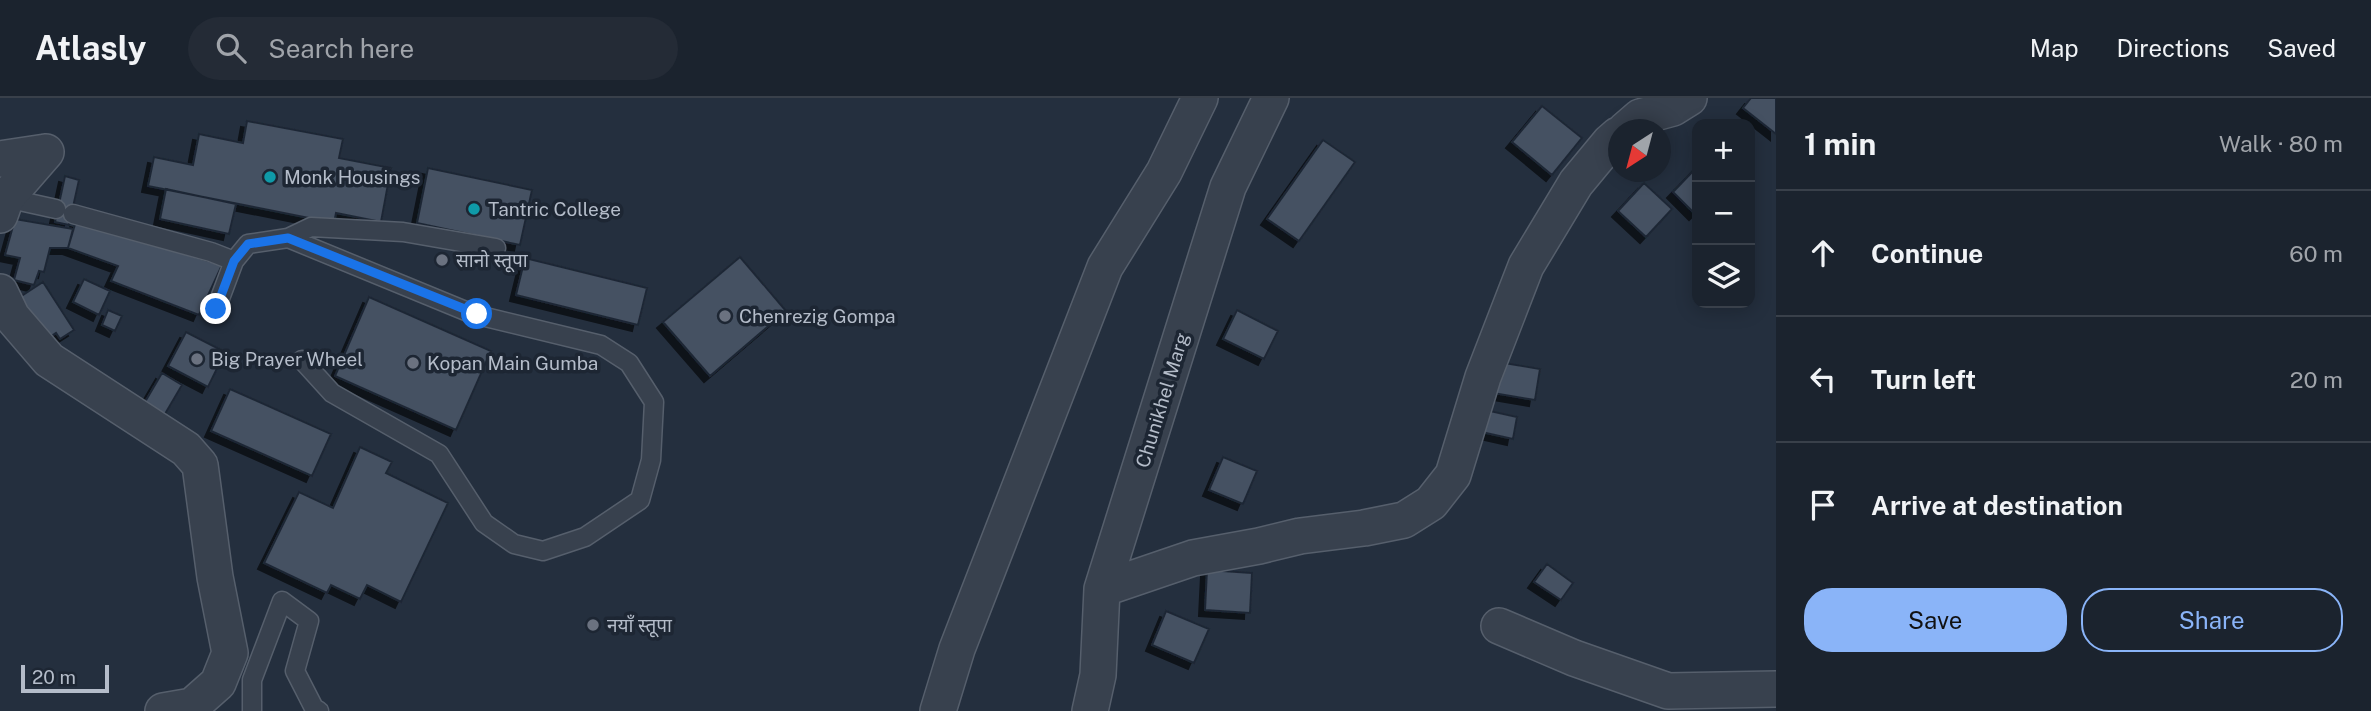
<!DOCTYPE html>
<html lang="en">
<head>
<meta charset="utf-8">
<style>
	:root { --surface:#1b232e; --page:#242b36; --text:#f1f3f6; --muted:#a0a4aa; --line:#39404a; --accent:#8ab4f8 }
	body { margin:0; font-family:"Public Sans","Noto Sans Devanagari",sans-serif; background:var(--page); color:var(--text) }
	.controls { position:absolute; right:21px; top:21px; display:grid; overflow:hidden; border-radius:14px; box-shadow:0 4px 18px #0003 }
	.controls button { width:63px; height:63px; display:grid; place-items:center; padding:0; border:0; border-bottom:2px solid var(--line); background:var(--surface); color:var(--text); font:35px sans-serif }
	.compass { position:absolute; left:1608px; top:21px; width:63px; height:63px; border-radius:50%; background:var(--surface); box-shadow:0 4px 18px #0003; rotate:216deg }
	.scale { position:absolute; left:21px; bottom:18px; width:88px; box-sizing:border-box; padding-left:7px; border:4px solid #b4bcc9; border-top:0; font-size:19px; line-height:24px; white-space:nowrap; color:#b4bcc9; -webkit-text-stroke:5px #1d2633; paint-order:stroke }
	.stop { position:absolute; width:21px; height:21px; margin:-16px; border:5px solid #1a73e8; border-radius:50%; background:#fff }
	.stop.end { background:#1a73e8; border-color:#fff; box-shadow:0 2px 7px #0008 }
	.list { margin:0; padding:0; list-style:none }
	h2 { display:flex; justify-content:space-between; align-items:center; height:91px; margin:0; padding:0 28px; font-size:30px }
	h2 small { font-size:23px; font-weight:400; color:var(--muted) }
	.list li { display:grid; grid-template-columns:46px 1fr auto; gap:21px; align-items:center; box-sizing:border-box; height:126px; padding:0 28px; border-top:2px solid var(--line) }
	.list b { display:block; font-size:26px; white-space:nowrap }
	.list em { font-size:23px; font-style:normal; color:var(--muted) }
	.actions { display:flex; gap:14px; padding:21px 28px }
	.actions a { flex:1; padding:16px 0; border:2px solid var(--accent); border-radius:28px; text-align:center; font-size:24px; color:var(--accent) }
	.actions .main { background:var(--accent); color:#111 }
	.icon { flex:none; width:38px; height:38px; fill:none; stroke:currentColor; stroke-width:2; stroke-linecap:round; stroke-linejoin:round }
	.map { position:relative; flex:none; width:1776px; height:613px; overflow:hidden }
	header { display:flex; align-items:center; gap:42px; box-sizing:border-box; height:98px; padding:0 35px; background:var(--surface); border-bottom:2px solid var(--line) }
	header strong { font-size:33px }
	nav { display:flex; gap:38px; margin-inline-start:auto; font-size:24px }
	.search { width:490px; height:63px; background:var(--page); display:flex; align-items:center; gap:18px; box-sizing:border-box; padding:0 24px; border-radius:38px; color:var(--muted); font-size:26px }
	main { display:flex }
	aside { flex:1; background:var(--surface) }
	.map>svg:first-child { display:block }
	.building { fill:#455162; stroke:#1f2835; stroke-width:2; filter:url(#shadow) }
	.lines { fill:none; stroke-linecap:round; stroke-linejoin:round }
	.service-casing { stroke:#565f6c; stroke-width:21 }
	.minor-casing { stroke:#565f6c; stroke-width:38 }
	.service { stroke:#38414e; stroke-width:18 }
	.minor { stroke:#38414e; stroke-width:35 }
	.route { stroke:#1a73e8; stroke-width:9 }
	.culture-dot { fill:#0f9aa8; stroke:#1d2633; stroke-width:2.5 }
	.worship-dot { fill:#6b7280; stroke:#1d2633; stroke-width:2.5 }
	.labels { text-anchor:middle; stroke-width:7; stroke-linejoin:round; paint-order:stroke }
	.poi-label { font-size:19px; fill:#b4bcc9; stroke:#1d2633; text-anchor:start }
	.street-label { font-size:19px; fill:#b4bcc9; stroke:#1d2633 }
</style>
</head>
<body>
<header>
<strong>Atlasly</strong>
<div class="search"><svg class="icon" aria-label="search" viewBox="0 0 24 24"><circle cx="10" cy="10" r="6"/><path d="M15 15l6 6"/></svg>Search here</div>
<nav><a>Map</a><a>Directions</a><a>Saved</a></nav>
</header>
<main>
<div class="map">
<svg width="1776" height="613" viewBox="0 0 1776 613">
	<defs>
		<filter id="shadow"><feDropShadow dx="-6" dy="6" stdDeviation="0" flood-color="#0009"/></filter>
	</defs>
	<rect width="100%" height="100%" fill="#242f3e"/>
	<!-- building -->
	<path class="building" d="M1751,0h25v36l-33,-26z
		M1542,8l40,32 -30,37 -40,-33z
		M247,23l96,18 -4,19 52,10 -10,54 -45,-9 -2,10 -186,-37 6,-29 39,8 6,-31 44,9z
		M1323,42l32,22 -56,79 -32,-22z
		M1697,69v45l-2,2 -22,-22z
		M428,70l104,22 -12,55 -103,-22z
		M65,78l14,4 -10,45 -14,-3z
		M1644,85l28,26 -26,28 -28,-26z
		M166,91l70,15 -7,30 -69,-15z
		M15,121l58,10 -5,19h-18l-6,24 -5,-1 -5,14 -20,-5 6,-22 -15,-3z
		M76,123l146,44 -23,50 -88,-34 7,-15 -50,-18z
		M740,159l46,54 -76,65 -47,-54z
		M525,160l122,30 -9,37 -122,-30z
		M84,181l26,12 -11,24 -26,-13z
		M43,184l31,48 -14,9 -4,-6 -9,6 -27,-42z
		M369,199l122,54 -35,79 -121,-54z
		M108,212l14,6 -7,15 -13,-6z
		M1237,212l41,21 -14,28 -41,-20z
		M186,234l39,20 -17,35 -40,-21z
		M1498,264l42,7 -5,31 -42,-7z
		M162,275l20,12 -20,34 -20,-12z
		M230,291l101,45 -19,42 -101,-45z
		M1481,311l36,8 -4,22 -36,-8z
		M360,349l32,15 -6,11 62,30 -47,99 -34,-17 -7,14 -29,-14 -4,8 -63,-30 35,-71 34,16z
		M1223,359l34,14 -14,33 -34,-14z
		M1547,466l26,19 -12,17 -27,-18z
		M1207,472l45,3 -2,40 -45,-3z
		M1166,513l43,18 -15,34 -42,-18z"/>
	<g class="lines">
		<defs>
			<path id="service" d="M6,100l50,11
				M73,116l138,38 23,9 14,-17 40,-6 185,76 128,31 28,18 25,39 -3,58 -11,40 -55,37 -42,14 -29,-7 -30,-21 -45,-69 -107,-61 -30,-33
				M288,140l23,-11 92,5 93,16
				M216,211l18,-48
				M252,613v-31l30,-79 27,20 -14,50 19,37 5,3"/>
			<path id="minor" d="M1625,32l15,-13 33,-9 16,-10
				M0,61l46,-7
				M0,117l6,-17 40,-46
				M0,194l12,25 37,43 137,89 14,16 15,112 15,76 -12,30 -26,23 -29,5
				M1102,491l91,-31 66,-12 41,-10 64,-8 40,-8 27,-17 22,-28 30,-98 43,-111 50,-83 34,-41 8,-7
				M1499,528l75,32 94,33 108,-2
				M938,613l19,-62 148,-382 59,-95 36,-74
				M1090,613l8,-36 4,-86 126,-402 43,-89"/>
		</defs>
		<!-- service casing -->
		<use href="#service" class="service-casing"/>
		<!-- minor casing -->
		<use href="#minor" class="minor-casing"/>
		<!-- service -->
		<use href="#service" class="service"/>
		<!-- minor -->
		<use href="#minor" class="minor"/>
	</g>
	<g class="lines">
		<!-- route -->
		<path class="route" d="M216,211l18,-48 14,-17 40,-6 189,76"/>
	</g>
	<!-- markers -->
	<g class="culture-dot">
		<circle cx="270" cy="79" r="7"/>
		<circle cx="474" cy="111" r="7"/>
	</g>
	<g class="worship-dot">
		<circle cx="442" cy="162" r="7"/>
		<circle cx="725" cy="218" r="7"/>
		<circle cx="197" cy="261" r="7"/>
		<circle cx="413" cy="265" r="7"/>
		<circle cx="593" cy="527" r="7"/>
	</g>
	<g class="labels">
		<!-- poi labels -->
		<g class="poi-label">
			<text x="284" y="86">Monk Housings</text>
			<text x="488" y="118">Tantric College</text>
			<text x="456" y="169">सानो स्तूपा</text>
			<text x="739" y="225">Chenrezig Gompa</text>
			<text x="211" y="268">Big Prayer Wheel</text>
			<text x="427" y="272">Kopan Main Gumba</text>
			<text x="607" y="534">नयाँ स्तूपा</text>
		</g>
		<!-- street labels -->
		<g class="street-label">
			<text transform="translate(1162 302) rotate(-73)" y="7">Chunikhel Marg</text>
		</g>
	</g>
</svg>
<div class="controls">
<button>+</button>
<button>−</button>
<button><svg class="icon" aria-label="layers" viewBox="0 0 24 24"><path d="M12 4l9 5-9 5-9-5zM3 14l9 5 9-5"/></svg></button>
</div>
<svg class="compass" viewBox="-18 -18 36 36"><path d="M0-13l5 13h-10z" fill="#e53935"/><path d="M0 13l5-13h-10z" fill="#a0a4aa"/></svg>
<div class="scale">20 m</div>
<div class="stop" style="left:477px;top:216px"></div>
<div class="stop end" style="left:216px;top:211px"></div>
</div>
<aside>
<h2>1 min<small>Walk · 80 m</small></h2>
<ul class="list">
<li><svg class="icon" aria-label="ahead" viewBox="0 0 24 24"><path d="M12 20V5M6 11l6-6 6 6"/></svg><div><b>Continue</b></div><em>60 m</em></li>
<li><svg class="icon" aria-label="left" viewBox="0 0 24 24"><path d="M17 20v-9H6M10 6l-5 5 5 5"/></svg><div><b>Turn left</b></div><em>20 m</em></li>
<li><svg class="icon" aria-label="arrive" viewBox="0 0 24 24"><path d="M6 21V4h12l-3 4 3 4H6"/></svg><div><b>Arrive at destination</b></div></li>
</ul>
<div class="actions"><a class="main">Save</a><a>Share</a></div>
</aside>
</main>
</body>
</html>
